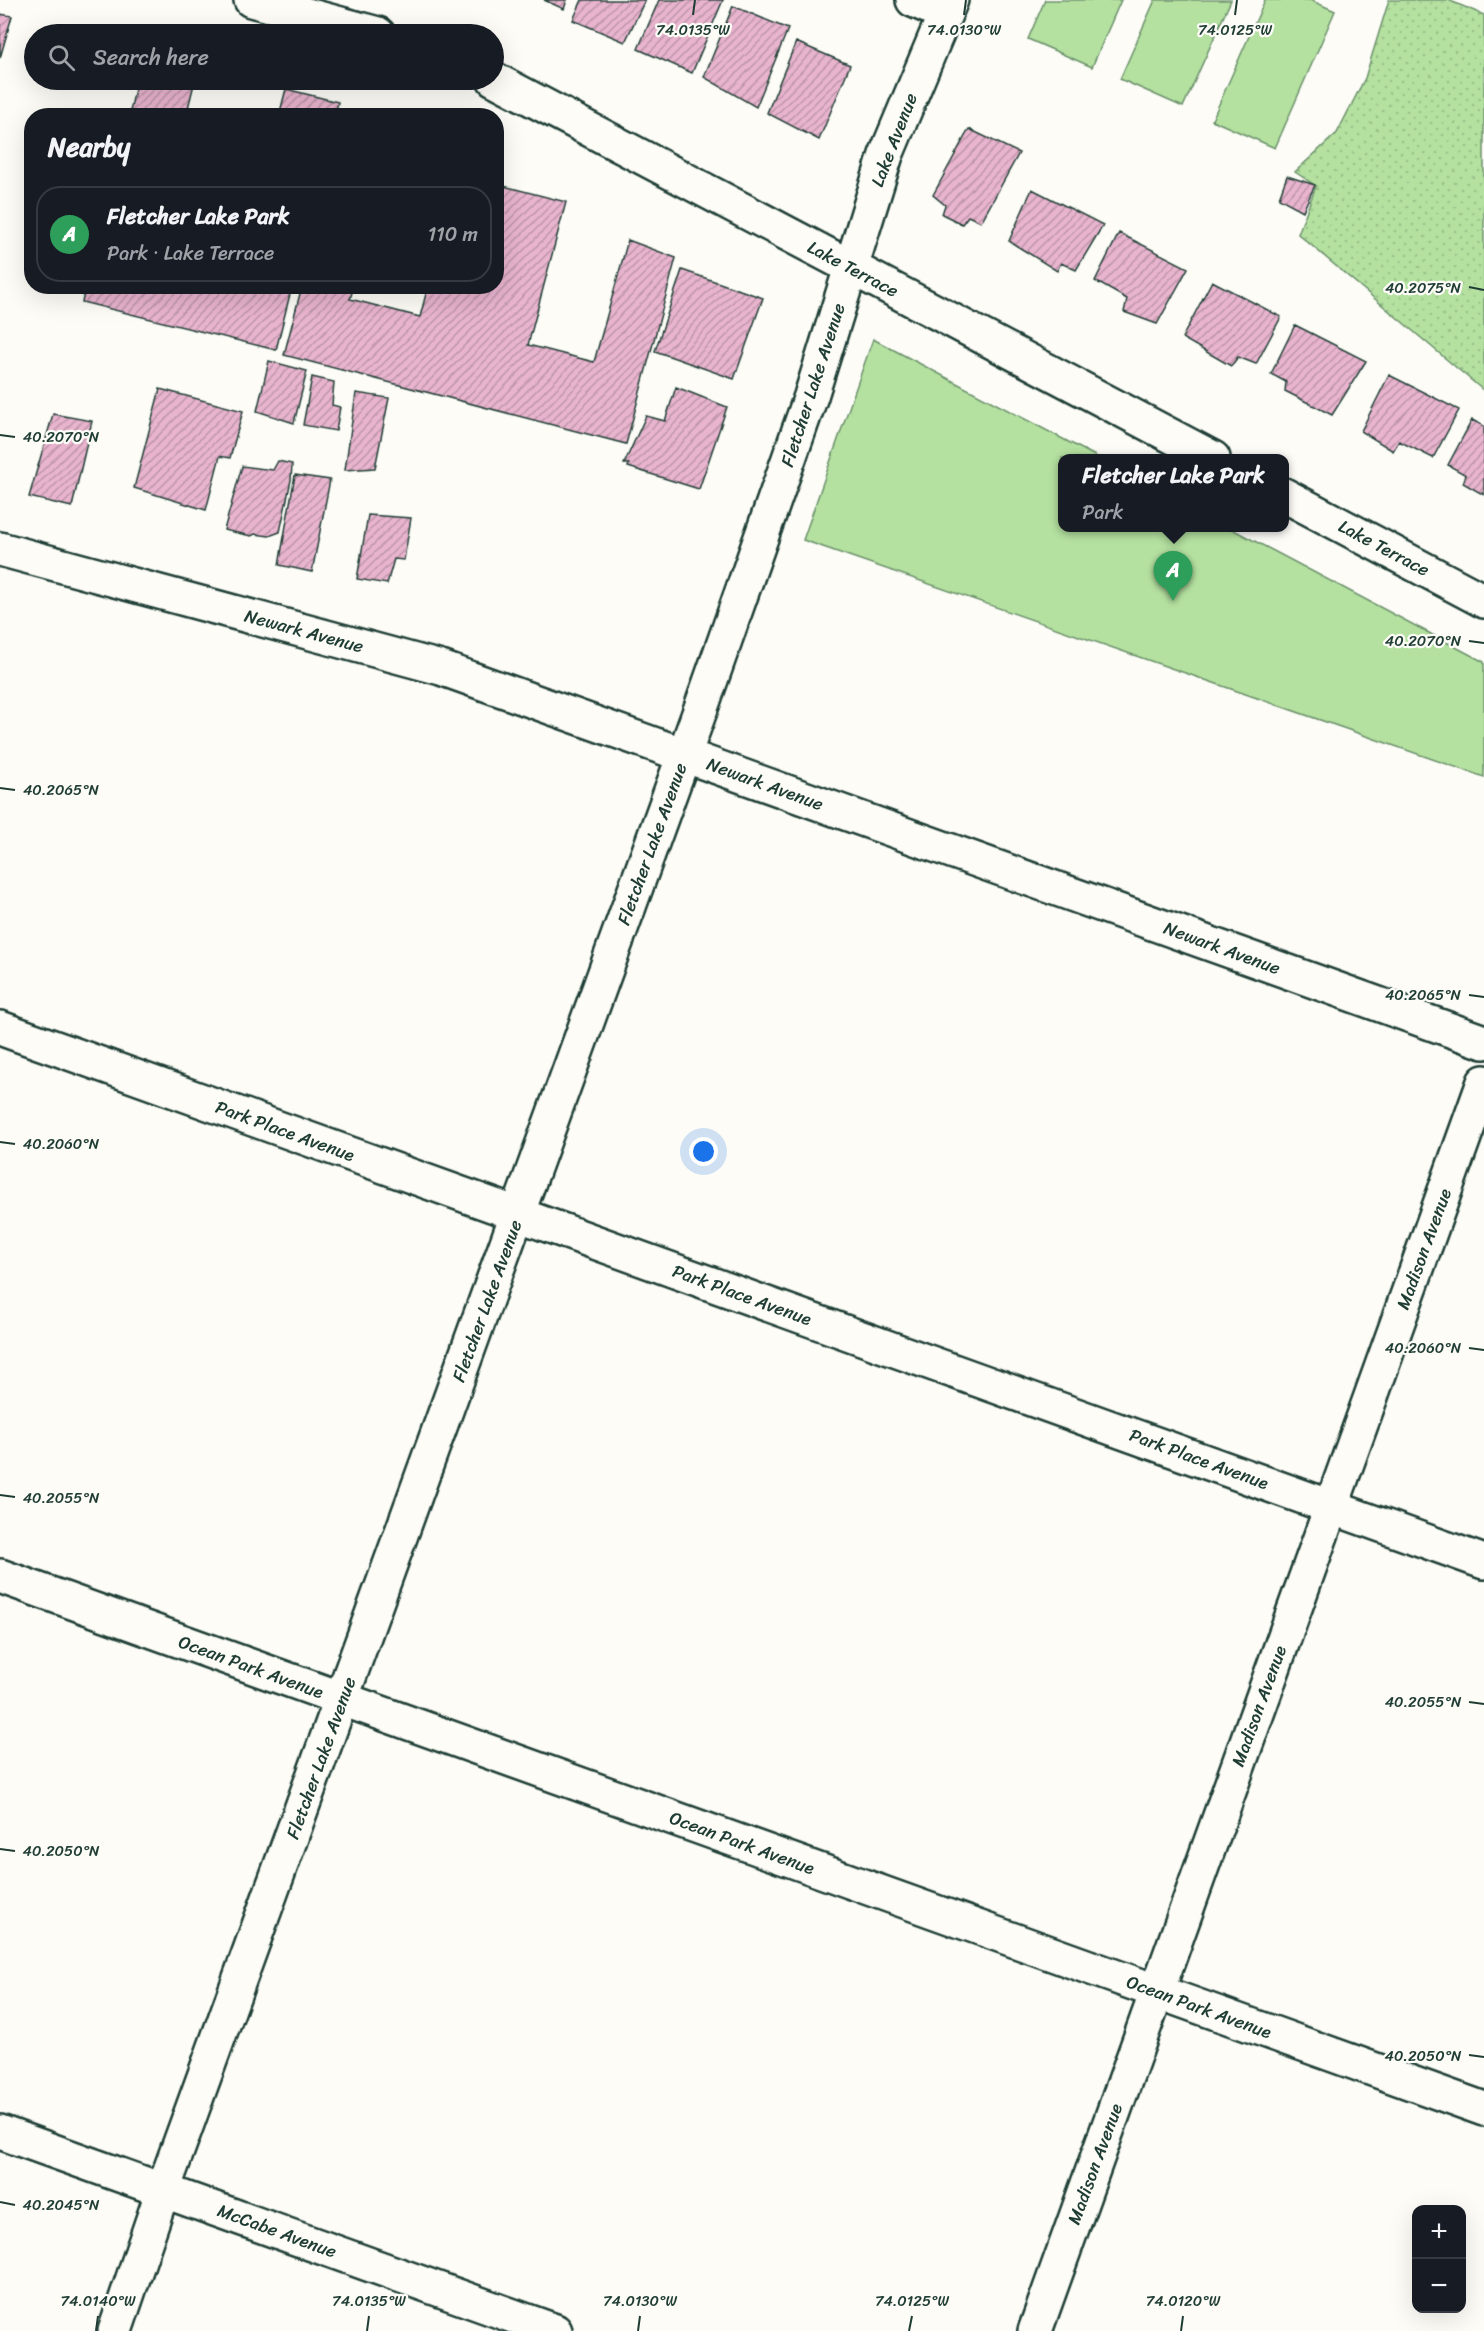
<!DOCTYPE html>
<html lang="en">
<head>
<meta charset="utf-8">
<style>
	:root { --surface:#171b24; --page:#20242c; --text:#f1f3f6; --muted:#9ea1a6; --line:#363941; --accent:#0f766e }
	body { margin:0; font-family:Sriracha,sans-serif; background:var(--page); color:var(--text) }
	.controls { position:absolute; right:18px; bottom:18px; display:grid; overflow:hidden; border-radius:12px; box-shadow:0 6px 24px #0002 }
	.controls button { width:54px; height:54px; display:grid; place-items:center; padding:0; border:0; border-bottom:2px solid var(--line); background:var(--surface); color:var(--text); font:30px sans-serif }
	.you { position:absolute; left:704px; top:1152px; width:21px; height:21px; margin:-15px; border:4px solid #fff; border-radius:50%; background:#1a73e8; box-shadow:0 0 0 9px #1a73e833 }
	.badge { display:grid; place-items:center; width:39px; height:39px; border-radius:50%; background:var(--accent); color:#fff; font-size:20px; font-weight:700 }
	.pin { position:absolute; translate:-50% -50px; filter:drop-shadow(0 2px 3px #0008) }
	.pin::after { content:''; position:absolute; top:32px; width:21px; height:18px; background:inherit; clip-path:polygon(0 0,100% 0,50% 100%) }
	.popup { position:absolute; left:1058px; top:454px; width:231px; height:78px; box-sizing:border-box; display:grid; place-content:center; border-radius:12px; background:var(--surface); filter:drop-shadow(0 2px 4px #0005); font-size:20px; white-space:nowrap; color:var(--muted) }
	.popup b { font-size:22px; color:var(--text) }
	.popup::after { content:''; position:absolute; left:50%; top:100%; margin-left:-12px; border:12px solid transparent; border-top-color:var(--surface) }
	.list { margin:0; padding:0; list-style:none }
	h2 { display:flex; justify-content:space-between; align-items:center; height:78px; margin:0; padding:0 24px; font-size:26px }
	h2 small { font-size:20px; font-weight:400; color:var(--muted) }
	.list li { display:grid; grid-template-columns:39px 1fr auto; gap:18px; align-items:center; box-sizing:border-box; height:96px; margin:0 12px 12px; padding:0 12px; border:2px solid var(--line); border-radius:24px }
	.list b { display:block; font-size:22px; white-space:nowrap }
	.list p { margin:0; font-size:20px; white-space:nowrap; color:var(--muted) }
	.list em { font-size:20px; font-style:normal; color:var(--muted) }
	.icon { flex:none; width:33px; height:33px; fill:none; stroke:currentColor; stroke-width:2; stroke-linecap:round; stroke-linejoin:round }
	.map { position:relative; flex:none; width:1484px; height:2331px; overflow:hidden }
	.search { position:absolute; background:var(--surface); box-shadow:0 6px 24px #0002; left:24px; top:24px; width:480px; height:66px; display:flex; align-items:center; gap:15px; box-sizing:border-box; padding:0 21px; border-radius:33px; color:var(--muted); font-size:22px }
	.panel { position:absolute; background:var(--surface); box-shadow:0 6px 24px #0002; left:24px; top:108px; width:480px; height:186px; border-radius:24px }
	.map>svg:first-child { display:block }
	.grass { fill:url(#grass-dots); stroke:#6a8f6a; stroke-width:1.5 }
	.green { fill:#b4e1a0; stroke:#6a8f6a; stroke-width:1.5 }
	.building { fill:url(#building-hatch); stroke:#1f3d34; stroke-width:1.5 }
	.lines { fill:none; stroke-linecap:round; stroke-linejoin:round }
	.minor-casing { stroke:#1f3d34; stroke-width:38 }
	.minor { stroke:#fdfcf7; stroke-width:33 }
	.ticks { fill:none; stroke:#1f3d34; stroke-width:2 }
	.labels { text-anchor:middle; stroke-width:4.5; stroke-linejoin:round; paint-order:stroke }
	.street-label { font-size:18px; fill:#1f3d34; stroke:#fdfcf7 }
	.ticks-label { font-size:15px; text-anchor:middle; fill:#1f3d34; stroke:#fdfcf7; stroke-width:4.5; stroke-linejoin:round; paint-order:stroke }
</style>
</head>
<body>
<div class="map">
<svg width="1484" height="2331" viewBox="0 0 1484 2331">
	<defs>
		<pattern id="grass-dots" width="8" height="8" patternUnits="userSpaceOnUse" patternTransform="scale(1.5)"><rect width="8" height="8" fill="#b4e1a0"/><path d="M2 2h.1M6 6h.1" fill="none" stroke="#9ac28a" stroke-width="1.8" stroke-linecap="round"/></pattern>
		<pattern id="building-hatch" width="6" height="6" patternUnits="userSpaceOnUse" patternTransform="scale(1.5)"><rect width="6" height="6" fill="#e9b4ce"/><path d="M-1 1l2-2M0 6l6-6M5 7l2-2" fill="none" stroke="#bc94a8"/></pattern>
	</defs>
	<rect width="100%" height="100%" fill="#fdfcf7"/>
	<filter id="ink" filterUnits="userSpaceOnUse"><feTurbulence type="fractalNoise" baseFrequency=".0167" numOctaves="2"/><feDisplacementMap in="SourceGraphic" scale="12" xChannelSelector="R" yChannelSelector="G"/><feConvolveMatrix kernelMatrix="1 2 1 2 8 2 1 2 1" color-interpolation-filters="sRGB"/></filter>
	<g filter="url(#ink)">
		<!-- grass -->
		<path class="grass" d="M1389,0h59l36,15v376l-186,-157 18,-48 -21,-14 42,-39 28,-55z"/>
		<!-- green -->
		<path class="green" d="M1045,0h76l-29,67 -64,-28z
			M1155,0h76l-48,107 -63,-28z
			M1265,0h45l25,11 -60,137 -63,-28z
			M873,339l226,119h-37v70h168l254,134v115l-681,-237z"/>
		<!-- building -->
		<path class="building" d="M544,0h23l-3,9z
			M582,0h63l-20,42 -52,-22z
			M659,0h64l-31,73 -54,-24z
			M733,6l55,23 -32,78 -52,-30z
			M0,14l12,2 -12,42z
			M796,42l54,23 -31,75 -52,-27z
			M137,80h58l-9,36h-57z
			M286,89l52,13 -3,14h-56z
			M969,129l50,24 -38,69 -13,-6 -6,8 -20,-10 3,-9 -12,-10z
			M1287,176l28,9 -12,26 -24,-13z
			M496,184l70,18 -38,143 66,17 34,-122 48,18 -50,186 -342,-89 18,-69h52l-4,13 70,18 8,-31h68z
			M1032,189l71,36 -27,45 -15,-7 -4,8 -48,-30z
			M1119,233l69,35 -31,56 -33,-12 3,-13 -32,-18z
			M682,270l81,28 -29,81 -79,-28z
			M1212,281l69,36 -25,47 -18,-7 -7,9 -49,-28z
			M86,286h206l-16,64 -194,-48z
			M1295,325l71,36 -34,54 -47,-24 1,-9 -15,-8z
			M269,361l38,10 -13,52 -37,-12z
			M1389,375l70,35 -26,48 -34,-17 -6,10 -32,-20z
			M312,377l22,5 -2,23 8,2 -4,24 -33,-6z
			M676,387l51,20 -28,82 -71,-22 1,-3h-5l22,-48 19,5z
			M160,389l83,22 -13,47 -10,-2 -14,54 -72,-22z
			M356,393l33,5 -14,70 -30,2z
			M53,414l39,7 -20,86 -43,-10z
			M1472,420l12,6v69l-21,-12 3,-8 -18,-10z
			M278,461l14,3 -1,16 -11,52 -11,4 -14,-2 -4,2 -27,-6 18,-64 31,4z
			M295,475l35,5 -18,92 -33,-7z
			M368,515l43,3 -7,42 -10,-1 -7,25 -30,-5z"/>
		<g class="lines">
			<defs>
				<path id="minor" d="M251,0l127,34
					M913,0l32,14
					M494,79l719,379
					M1284,495l200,106
					M0,549l441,119 1043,374
					M0,1028l1484,534
					M0,1576l1484,533
					M0,2132l555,199
					M115,2331l48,-141 538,-1482 110,-312 75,-241 65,-155
					M1035,2331l449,-1249"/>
			</defs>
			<!-- minor casing -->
			<use href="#minor" class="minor-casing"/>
			<!-- minor -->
			<use href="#minor" class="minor"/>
		</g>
	</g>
	<!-- ticks -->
	<path class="ticks" d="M693,15l2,-15M964,15l2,-15M1235,15l2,-15M1469,287l15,3M0,435l15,2M1469,641l15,2M0,788l15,2M1469,995l15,2M0,1142l15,2M1469,1348l15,2M0,1495l15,2M1469,1702l15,2M0,1849l15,2M1469,2055l15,2M0,2202l15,3M96,2331l2,-15M367,2331l2,-15M638,2331l2,-15M909,2331l3,-15M1181,2331l2,-15"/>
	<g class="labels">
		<!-- street labels -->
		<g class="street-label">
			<text transform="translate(894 140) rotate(-69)" y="6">Lake Avenue</text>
			<text transform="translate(853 269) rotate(28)" y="6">Lake Terrace</text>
			<text transform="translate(813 385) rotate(-72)" y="6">Fletcher Lake Avenue</text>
			<text transform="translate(1384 548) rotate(28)" y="6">Lake Terrace</text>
			<text transform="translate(304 631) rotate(15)" y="6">Newark Avenue</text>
			<text transform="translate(765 784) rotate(20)" y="6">Newark Avenue</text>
			<text transform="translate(652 844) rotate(-70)" y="6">Fletcher Lake Avenue</text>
			<text transform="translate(1222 948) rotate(20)" y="6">Newark Avenue</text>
			<text transform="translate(285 1131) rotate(20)" y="6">Park Place Avenue</text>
			<text transform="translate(1424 1249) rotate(-70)" y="6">Madison Avenue</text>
			<text transform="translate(742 1295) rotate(20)" y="6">Park Place Avenue</text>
			<text transform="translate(487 1301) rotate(-70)" y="6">Fletcher Lake Avenue</text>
			<text transform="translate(1199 1459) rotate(20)" y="6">Park Place Avenue</text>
			<text transform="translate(251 1667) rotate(20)" y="6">Ocean Park Avenue</text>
			<text transform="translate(1259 1706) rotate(-70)" y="6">Madison Avenue</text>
			<text transform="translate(321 1758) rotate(-70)" y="6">Fletcher Lake Avenue</text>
			<text transform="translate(742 1843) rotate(20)" y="6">Ocean Park Avenue</text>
			<text transform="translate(1199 2007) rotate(20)" y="6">Ocean Park Avenue</text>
			<text transform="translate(1095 2164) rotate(-70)" y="6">Madison Avenue</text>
			<text transform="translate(277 2231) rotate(20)" y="6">McCabe Avenue</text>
		</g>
	</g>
	<g class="ticks-label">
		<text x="693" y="35">74.0135°W</text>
		<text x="964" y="35">74.0130°W</text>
		<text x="1235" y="35">74.0125°W</text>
		<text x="1423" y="293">40.2075°N</text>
		<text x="61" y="442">40.2070°N</text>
		<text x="1423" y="646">40.2070°N</text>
		<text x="61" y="795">40.2065°N</text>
		<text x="1423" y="1000">40.2065°N</text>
		<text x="61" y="1149">40.2060°N</text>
		<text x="1423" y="1353">40.2060°N</text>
		<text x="61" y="1503">40.2055°N</text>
		<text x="1423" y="1707">40.2055°N</text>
		<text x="61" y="1856">40.2050°N</text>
		<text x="1423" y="2061">40.2050°N</text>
		<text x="61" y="2210">40.2045°N</text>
		<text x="98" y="2306">74.0140°W</text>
		<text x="369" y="2306">74.0135°W</text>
		<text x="640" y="2306">74.0130°W</text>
		<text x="912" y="2306">74.0125°W</text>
		<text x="1183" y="2306">74.0120°W</text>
	</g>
</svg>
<div class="controls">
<button>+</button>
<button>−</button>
</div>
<div class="you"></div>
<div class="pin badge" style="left:1173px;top:601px;background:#2e9e5b">A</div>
<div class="popup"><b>Fletcher Lake Park</b>Park</div>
<div class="search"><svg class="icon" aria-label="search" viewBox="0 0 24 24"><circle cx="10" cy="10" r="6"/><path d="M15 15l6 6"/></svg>Search here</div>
<section class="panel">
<h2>Nearby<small></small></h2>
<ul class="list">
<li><span class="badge" style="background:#2e9e5b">A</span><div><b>Fletcher Lake Park</b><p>Park · Lake Terrace</p></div><em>110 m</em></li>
</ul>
</section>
</div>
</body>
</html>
